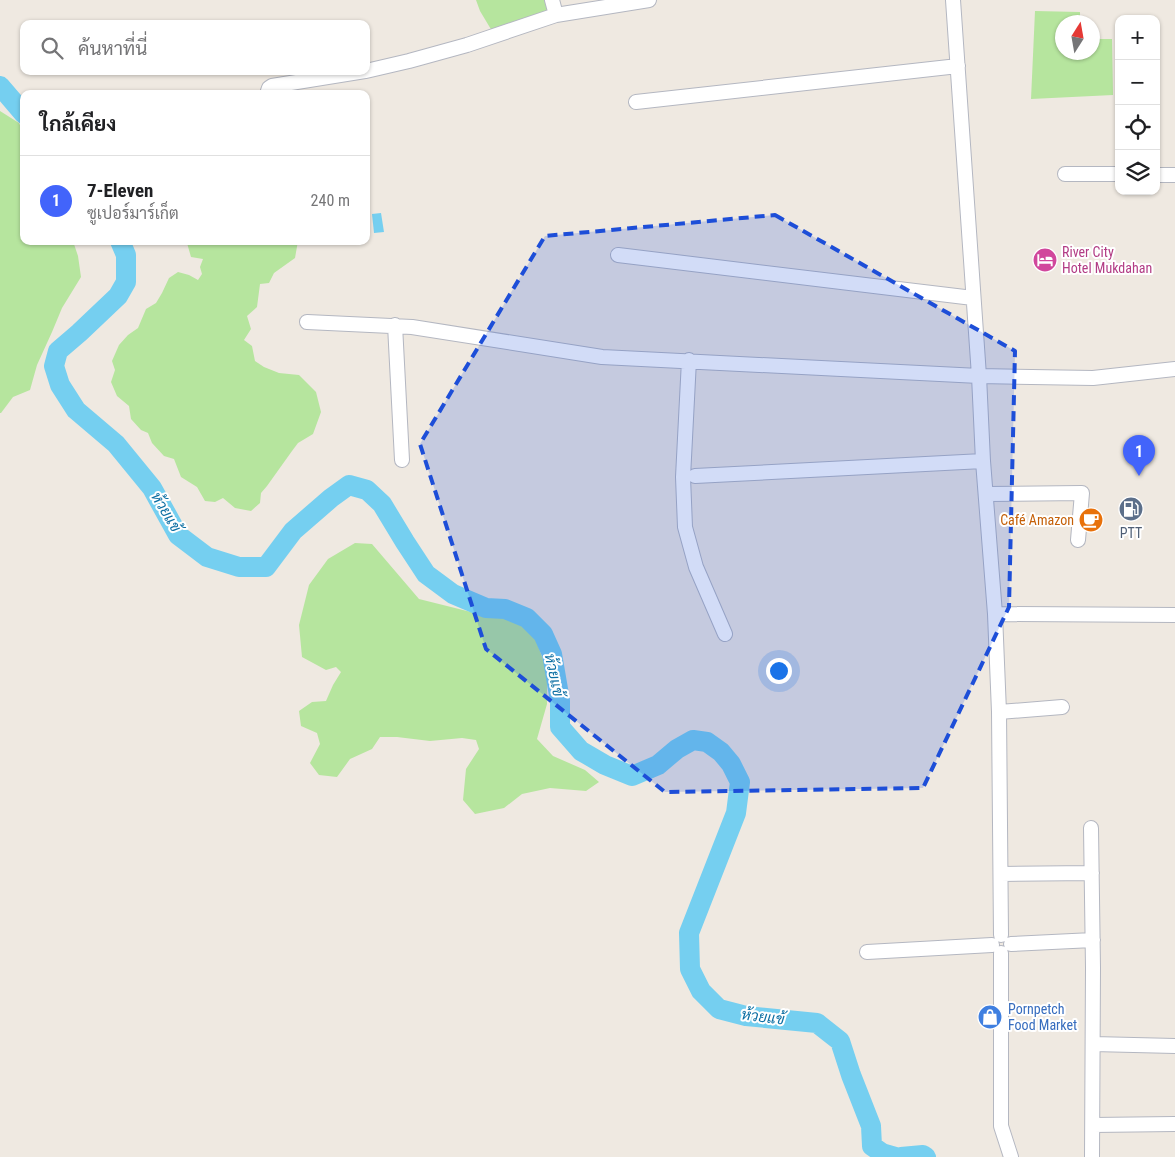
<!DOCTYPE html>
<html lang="th">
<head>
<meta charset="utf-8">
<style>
	:root { --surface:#fff; --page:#f6f6f6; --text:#202124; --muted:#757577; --line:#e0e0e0; --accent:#4264fb }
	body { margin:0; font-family:"Roboto Condensed",Sarabun,sans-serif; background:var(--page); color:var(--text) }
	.controls { position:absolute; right:15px; top:15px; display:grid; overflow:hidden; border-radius:10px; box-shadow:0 1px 4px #0004 }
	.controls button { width:45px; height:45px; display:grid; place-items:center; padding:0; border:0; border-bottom:1px solid var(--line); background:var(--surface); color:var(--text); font:25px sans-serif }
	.compass { position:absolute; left:1055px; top:15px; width:45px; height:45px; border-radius:50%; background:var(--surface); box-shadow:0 1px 4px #0004; rotate:11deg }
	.you { position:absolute; left:778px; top:670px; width:18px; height:18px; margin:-12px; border:4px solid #fff; border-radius:50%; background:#1a73e8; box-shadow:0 0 0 8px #1a73e833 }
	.badge { display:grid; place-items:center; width:32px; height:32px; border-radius:50%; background:var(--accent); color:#fff; font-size:16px; font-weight:700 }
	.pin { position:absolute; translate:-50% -41px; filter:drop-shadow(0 1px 2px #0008) }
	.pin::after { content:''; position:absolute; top:26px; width:18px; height:15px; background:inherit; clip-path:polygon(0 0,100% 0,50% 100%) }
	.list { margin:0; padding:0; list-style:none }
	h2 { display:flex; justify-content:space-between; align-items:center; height:65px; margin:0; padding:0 20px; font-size:21px }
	h2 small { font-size:16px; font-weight:400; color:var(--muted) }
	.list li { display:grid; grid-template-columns:32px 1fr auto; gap:15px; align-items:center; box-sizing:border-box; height:90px; padding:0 20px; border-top:1px solid var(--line) }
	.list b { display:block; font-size:19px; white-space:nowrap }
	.list p { margin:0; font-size:16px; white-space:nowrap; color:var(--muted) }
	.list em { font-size:16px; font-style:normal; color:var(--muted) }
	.icon { flex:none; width:28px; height:28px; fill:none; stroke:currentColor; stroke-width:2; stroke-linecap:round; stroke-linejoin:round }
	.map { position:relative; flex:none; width:1175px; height:1157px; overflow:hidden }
	.search { position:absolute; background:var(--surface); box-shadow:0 1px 4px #0004; left:20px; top:20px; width:350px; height:55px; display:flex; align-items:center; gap:12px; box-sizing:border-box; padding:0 18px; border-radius:10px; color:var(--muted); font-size:19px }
	.panel { position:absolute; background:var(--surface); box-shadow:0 1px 4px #0004; left:20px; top:90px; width:350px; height:155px; border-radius:10px }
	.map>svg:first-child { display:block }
	.green { fill:#b6e59e }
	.water { fill:#75cff0 }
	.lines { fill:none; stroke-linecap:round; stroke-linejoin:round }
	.river { stroke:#75cff0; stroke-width:20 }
	.minor-casing { stroke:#b4b7c1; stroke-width:16 }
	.minor { stroke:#fff; stroke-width:14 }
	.marked { fill:#1d4ed8; fill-opacity:0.2; stroke:#1d4ed8; stroke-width:4; stroke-dasharray:10 6; stroke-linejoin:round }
	.labels { text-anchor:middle; stroke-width:4; stroke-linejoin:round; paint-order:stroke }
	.hotel-label { font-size:14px; fill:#b23c85; stroke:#fff; text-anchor:start }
	.food-label { font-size:14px; fill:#c56008; stroke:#fff; text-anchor:end }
	.service-label { font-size:14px; fill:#4e5e75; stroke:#fff }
	.shop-label { font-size:14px; fill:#366cbe; stroke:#fff; text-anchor:start }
	.water-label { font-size:15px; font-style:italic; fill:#0d6fa3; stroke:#fff }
</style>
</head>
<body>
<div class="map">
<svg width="1175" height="1157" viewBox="0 0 1175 1157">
	<rect width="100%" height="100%" fill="#efe9e1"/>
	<!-- green -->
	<path class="green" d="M476,0h71l1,9 -1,3 -55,19 -12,-20z
		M1035,11l45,1v10h-18v30h30l1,-13h19l1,56 -82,4z
		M0,111l19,12 5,11v107h49l5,15 3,21 -19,31 -10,24 -15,33 -7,25 -17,7 -12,16h-1z
		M189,241h109l-3,17 -21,15 -5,10 -9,1 -3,23 -10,9 4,13 -7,11 8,6 3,15 9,6 15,6 20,2 17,17 5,20 -8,22 -15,9 -6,8 -25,35 -6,7 -1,10 -9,8 -16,-3 -12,-10 -8,4 -10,-1 -8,-14 -16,-10 -7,-18 -10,-3 -12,-13 -4,-10 -7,-3 -10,-11 -2,-13 -12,-10 -6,-14 4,-12 -3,-9 7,-16 9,-10 10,-7 8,-19 10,-6 6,-10 7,-15 9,-6 11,3 9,5 4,-6 -2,-7 3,-8 -12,-2 -4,-14z
		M355,543l17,1 47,55 60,15 20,2 20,6 16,15 12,34v33l-10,35 16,17 32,14 14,12 -13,9 -36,-3 -28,6 -18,14 -29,6 -12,-14 3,-31 13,-20 -3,-9 -14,-2 -32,3 -33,-4h-17l-8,12 -22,10 -13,18 -18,-2 -9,-12 10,-19 -3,-11 -16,-7 -2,-15 13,-9 14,-1 7,-16 8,-13 -5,-5 -10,3 -24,-13 -3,-32 10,-40 19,-26z"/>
	<!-- water -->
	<path class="water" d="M381,213l3,19 -10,1 -2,-19z"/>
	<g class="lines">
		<!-- river -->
		<path class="river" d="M0,86l24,28
			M120,241l6,14v27l-8,14 -39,37 -21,18 -4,15 6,19 16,25 40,34 36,44 26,47 29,22 32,10h27l27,-36 38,-33 18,-13 18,5 15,14 23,38 21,32 27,20 33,14 19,1 22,9 16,16 9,20 8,47v26l21,24 24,14 27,11 26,-11 19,-16 16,-9 14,2 14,10 10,12 9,18 -4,31 -47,120 1,36 11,22 18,18 27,7 71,7 23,18 11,34 20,51 1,20 10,7 14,4
			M901,1157l22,-2 3,2"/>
		<defs>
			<path id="minor" d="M552,0l4,15
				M953,0l26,376 4,85 12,153 4,98 2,223
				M366,71l43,-10 58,-16 89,-30 93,-15
				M267,94l2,-6 3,-2 93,-15
				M636,102l322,-36
				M1065,174h54
				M1156,175h19
				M618,255l355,43
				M307,322l105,5 190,30 377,19 114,2 82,-9
				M395,325l7,135
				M689,360l-6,117 2,50 11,40 29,67
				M695,476l288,-15
				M986,494l96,-1 -4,47
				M995,614l180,1
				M999,712l63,-5
				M1091,828l2,140 -1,189
				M1001,874l91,-1
				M1011,944l82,-4
				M867,952l125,-7
				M1001,953v173l10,31
				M1093,1044l82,2
				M1093,1125l82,-1"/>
		</defs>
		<!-- minor casing -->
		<use href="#minor" class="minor-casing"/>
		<!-- minor -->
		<use href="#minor" class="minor"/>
	</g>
	<!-- marked area -->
	<path class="marked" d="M775,215l240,136 -6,256 -86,181 -258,4 -179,-143 -66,-205 125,-208z"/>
	<!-- icons -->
	<defs>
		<symbol id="hotel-disc" viewBox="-11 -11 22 22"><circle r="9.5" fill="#d1479c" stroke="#fff"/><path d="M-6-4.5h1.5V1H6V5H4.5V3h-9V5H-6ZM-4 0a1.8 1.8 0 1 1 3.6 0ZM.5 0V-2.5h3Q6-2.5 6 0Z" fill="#fff"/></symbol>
		<symbol id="fuel-disc" viewBox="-11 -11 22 22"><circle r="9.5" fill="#5c6f8a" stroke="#fff"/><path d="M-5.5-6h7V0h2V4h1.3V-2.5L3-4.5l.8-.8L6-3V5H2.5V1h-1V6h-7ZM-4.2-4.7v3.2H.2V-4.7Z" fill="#fff"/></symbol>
		<symbol id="cafe-disc" viewBox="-11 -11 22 22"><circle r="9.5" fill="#e8710a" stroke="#fff"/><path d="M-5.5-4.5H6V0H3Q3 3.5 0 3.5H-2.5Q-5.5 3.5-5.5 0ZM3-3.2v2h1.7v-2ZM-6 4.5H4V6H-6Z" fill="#fff"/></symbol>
		<symbol id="shop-disc" viewBox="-11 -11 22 22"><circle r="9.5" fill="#3f7fe0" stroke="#fff"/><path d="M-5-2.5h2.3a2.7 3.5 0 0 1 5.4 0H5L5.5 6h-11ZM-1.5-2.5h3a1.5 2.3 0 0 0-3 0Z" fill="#fff"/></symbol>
	</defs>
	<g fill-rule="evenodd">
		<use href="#hotel-disc" x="1031" y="246" width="28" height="28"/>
		<use href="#fuel-disc" x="1117" y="495" width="28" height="28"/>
		<use href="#cafe-disc" x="1077" y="506" width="28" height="28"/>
		<use href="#shop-disc" x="976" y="1003" width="28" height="28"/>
	</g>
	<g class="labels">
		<!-- hotel labels -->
		<g class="hotel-label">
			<text x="1062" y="257">River City<tspan x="1062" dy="16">Hotel Mukdahan</tspan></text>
		</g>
		<!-- food labels -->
		<g class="food-label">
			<text x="1074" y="525">Café Amazon</text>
		</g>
		<!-- service labels -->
		<g class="service-label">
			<text x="1131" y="538">PTT</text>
		</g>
		<!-- shop labels -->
		<g class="shop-label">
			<text x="1008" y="1014">Pornpetch<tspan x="1008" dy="16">Food Market</tspan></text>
		</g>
		<!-- water labels -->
		<g class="water-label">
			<text transform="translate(166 512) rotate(59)" y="5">ห้วยแข้</text>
			<text transform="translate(554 675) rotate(78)" y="5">ห้วยแข้</text>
			<text transform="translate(763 1017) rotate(7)" y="5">ห้วยแข้</text>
		</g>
	</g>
</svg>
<div class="controls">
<button>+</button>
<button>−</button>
<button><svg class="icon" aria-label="locate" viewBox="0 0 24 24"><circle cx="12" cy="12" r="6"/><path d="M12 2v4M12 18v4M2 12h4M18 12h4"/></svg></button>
<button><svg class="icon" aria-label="layers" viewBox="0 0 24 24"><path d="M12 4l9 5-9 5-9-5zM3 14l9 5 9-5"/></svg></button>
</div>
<svg class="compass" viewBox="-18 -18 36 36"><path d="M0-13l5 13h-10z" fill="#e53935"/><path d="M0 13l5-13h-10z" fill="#757577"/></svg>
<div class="you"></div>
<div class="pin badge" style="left:1139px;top:476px">1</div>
<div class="search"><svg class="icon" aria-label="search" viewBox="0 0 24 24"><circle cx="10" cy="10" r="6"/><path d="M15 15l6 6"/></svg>ค้นหาที่นี่</div>
<section class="panel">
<h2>ใกล้เคียง<small></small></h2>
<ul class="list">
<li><span class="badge">1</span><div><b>7-Eleven</b><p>ซูเปอร์มาร์เก็ต</p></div><em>240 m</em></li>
</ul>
</section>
</div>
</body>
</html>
